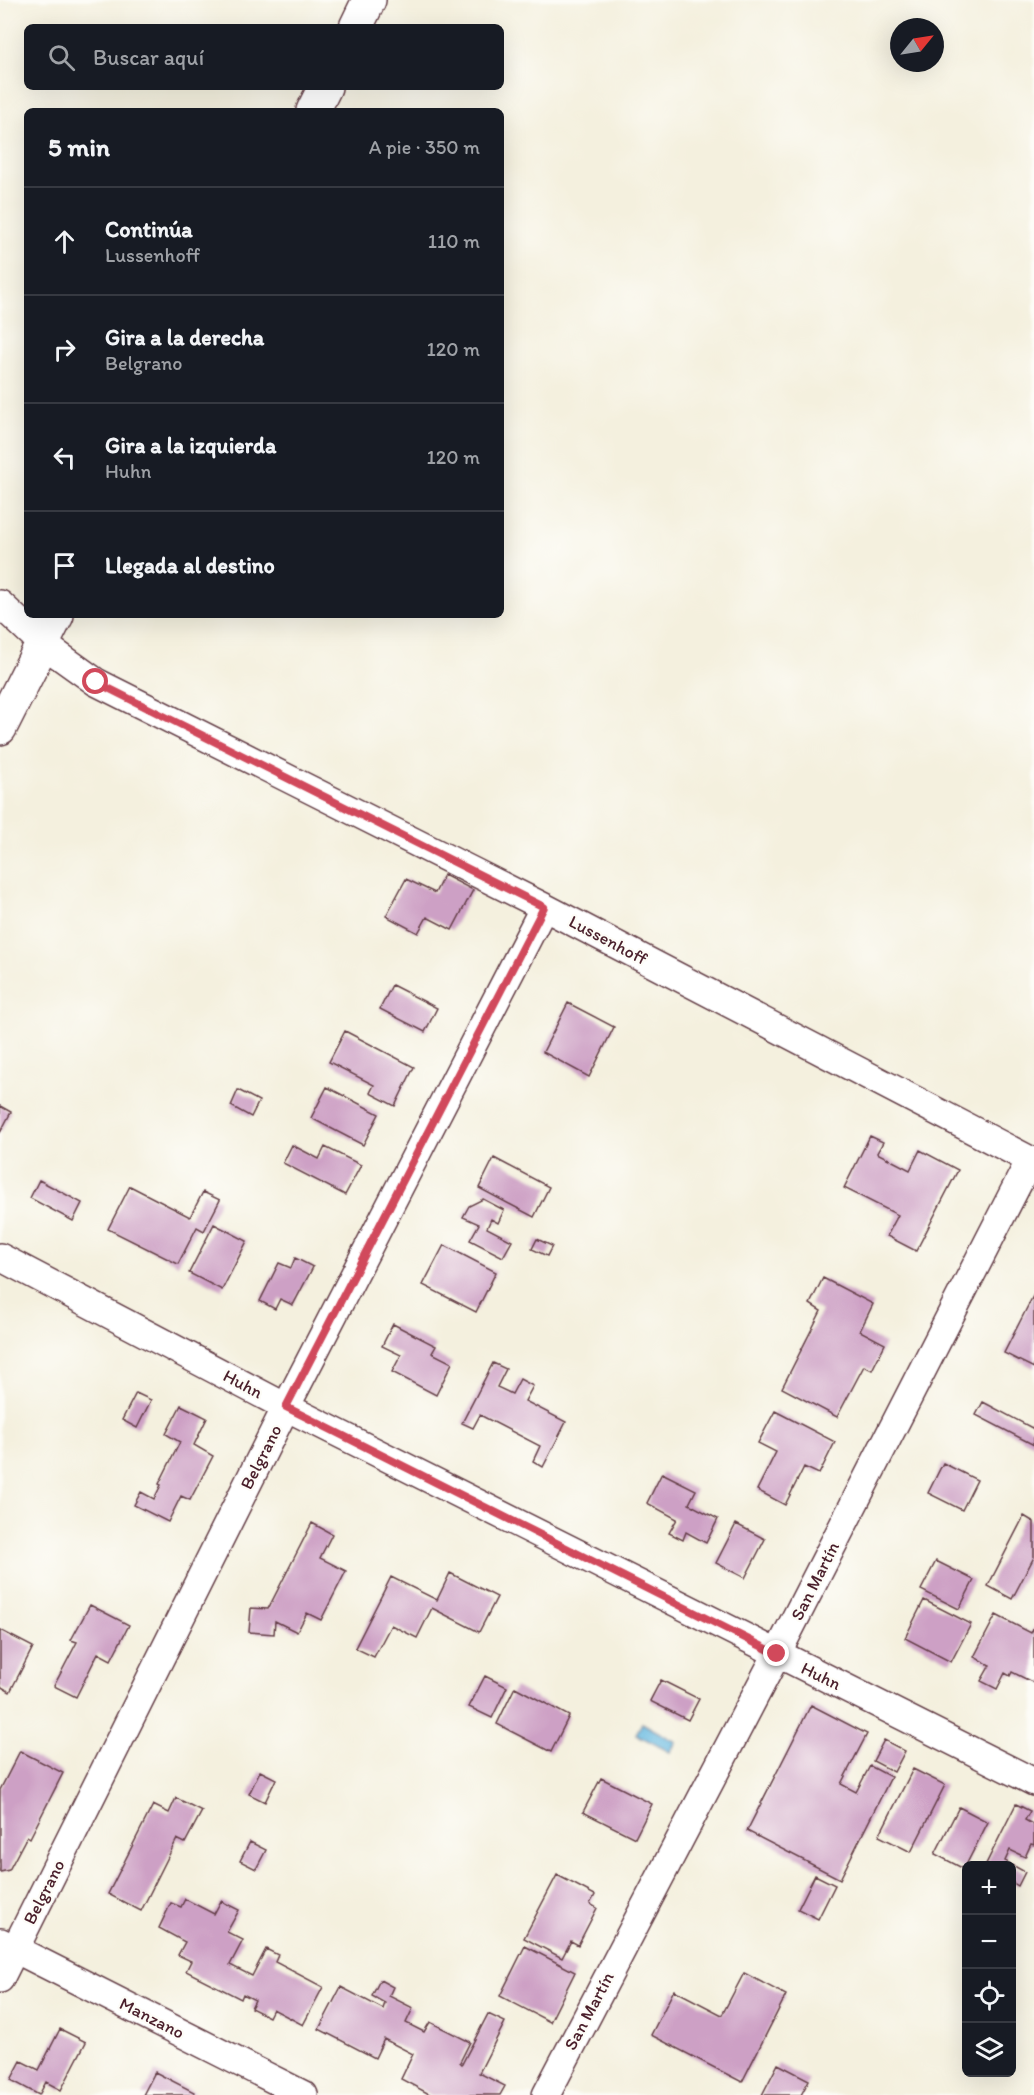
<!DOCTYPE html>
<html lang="es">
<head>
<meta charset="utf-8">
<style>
	:root { --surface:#171b24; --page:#20242c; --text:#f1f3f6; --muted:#9ea1a6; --line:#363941 }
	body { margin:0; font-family:Itim,sans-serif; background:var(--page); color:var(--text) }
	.controls { position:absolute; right:18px; bottom:18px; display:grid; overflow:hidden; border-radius:9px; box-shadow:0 6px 24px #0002 }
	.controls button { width:54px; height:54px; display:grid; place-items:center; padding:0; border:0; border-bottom:2px solid var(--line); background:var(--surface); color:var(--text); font:30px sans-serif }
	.compass { position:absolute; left:890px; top:18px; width:54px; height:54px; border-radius:50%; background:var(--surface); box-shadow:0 6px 24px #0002; rotate:60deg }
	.stop { position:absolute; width:18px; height:18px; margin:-14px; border:4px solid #d1495b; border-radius:50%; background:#fff }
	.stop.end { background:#d1495b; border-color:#fff; box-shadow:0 2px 6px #0008 }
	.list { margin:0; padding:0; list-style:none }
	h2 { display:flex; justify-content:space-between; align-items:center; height:78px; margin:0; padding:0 24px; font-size:26px }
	h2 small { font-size:20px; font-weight:400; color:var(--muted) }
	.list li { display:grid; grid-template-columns:39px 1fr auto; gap:18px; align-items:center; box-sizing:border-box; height:108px; padding:0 24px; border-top:2px solid var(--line) }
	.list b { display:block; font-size:22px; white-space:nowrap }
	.list p { margin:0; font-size:20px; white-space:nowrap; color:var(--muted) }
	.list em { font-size:20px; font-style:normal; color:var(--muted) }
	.icon { flex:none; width:33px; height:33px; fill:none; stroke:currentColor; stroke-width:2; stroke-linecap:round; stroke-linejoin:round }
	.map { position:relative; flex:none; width:1034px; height:2095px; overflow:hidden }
	.search { position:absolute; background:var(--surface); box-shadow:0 6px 24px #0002; left:24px; top:24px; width:480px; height:66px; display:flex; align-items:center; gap:15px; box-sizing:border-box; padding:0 21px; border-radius:9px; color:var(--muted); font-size:22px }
	.panel { position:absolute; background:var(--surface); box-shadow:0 6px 24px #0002; left:24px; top:108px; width:480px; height:510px; border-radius:9px }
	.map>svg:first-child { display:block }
	.water { fill:#64b8e0; stroke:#576c86; stroke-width:1.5 }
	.building { fill:#cda0c5 }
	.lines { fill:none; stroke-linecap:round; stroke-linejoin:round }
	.street-casing { stroke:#643e46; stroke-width:30 }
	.secondary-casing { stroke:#643e46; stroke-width:36 }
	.street { stroke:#fff; stroke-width:27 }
	.secondary { stroke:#fff; stroke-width:33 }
	.route { stroke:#d1495b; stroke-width:8 }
	.labels { text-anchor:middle; stroke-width:4.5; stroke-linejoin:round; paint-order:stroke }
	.street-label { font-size:18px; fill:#4a1f2b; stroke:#fdfcf7 }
</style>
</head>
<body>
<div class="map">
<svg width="1034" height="2095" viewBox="0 0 1034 2095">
	<rect width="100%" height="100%" fill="#fdfcf7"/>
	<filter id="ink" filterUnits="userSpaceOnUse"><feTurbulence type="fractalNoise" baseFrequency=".0167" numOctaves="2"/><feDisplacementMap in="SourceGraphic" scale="12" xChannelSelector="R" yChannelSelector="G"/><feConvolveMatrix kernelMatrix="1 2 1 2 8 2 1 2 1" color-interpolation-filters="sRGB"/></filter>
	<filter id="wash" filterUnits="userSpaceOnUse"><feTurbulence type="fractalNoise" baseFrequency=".008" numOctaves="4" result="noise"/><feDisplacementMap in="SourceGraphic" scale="24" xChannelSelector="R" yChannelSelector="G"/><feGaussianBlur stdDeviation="1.35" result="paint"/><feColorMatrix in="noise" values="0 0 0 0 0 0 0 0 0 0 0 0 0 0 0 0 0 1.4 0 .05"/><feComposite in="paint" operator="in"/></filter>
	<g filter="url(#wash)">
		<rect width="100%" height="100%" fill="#f4f0de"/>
		<!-- water -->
		<path class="water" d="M642,1723l34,19 -6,10 -34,-18z"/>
		<g id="blocks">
			<!-- building -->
			<path class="building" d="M444,875l29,15 -21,40 -25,-13 -9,16 -32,-17 20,-37 29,14z
				M392,985l45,23 -12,24 -45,-23z
				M568,1003l46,24 -25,50 -46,-25z
				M345,1031l69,36 -19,39 -25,-13 4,-8 -45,-23z
				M327,1087l52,27 -16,31 -52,-27z
				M238,1090l21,11 -8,16 -20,-11z
				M0,1106l11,6 -11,21z
				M870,1136l13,6 -6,11 33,17 10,-20 38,20 -42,81 -29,-15 11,-21 -54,-27z
				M292,1145l27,14 6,-12 36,18 -16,30 -62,-32z
				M494,1158l55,29 -15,30 -55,-29z
				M39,1180l43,23 -9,18 -43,-23z
				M130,1186l60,31 13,-25 17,8 -16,31 -7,-4 -19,37 -70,-35z
				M483,1199l21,11 -6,13 -7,-4 -4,9 25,13 -9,16 -33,-17 9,-16 -16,-7 6,-11z
				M214,1224l33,17 -25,49 -33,-17z
				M537,1239l15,7 -5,10 -15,-7z
				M444,1245l52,27 -20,40 -53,-27z
				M295,1258l18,9 -20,38 -13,-6 -5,10 -15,-8 19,-38 12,5z
				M823,1278l50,26 -13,27 25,13 -13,26 -8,-4 -27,51 -55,-29 39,-77 -11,-7z
				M1034,1294v74l-30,-15z
				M393,1324l43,22 -4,7 20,10 -16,32 -44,-23 9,-17 -19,-9z
				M493,1363l13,6 -9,18 15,7 8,-15 13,7 -8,15 41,21 -23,45 -10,-6 7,-15 -60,-31 -7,13 -11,-5z
				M136,1393l15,7 -14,28 -15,-8z
				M983,1402l51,27v16l-58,-30z
				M181,1405l26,13 -13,27 19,11 -23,44 -9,-4 -13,26 -34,-17 7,-13 13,7 7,-14 -2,-1 21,-42 -14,-8z
				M775,1411l60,31 -16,32 -15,-7 -19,38 -28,-15 19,-38 -18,-9z
				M943,1463l34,17 -15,30 -34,-17z
				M662,1473l34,17 -7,14 29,15 -12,24 -20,-11 -3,8 -14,-7 8,-14 -30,-16z
				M1024,1516l10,6v35l-22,42 -24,-13z
				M312,1523l20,11 -12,24 26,13 -25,49 -14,-7 -10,19 -22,-11 -1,13 -25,-2 2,-24 17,1z
				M736,1524l29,15 -20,39 -29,-15z
				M936,1561l38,19 -15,29 -38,-19z
				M450,1573l47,24 -18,35 -47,-24 -15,30 -26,-13 -17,32 -19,-9 36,-71 46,23z
				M924,1600l47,24 -20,38 -46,-24z
				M90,1605l39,20 -18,35 -13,-7 -22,44 -22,-11 23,-44 -6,-2z
				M996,1615l35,18 3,-7v57l-22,-11 -2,4 -5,-3 -8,16 -16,-8 9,-16 -16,-8z
				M0,1630l33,17 -23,45 -10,-6z
				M485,1676l22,11 -15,31 -23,-11z
				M661,1680l38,19 -11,21 -38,-19z
				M515,1687l54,29 -18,36 -54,-28z
				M811,1705l56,29 -26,50 15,8 14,-26 21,11 -51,102 -93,-48z
				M884,1740l21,11 -11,21 -21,-11z
				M20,1751l43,22 -33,65 -3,-2 -18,34 -9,2v-82z
				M913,1769l32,16 -34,67 -32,-16z
				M260,1771l16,8 -11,23 -16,-8z
				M601,1778l51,26 -17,34 -52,-26z
				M176,1798l26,13 -17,32 -8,-4 -36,72 -33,-17 45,-89 16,8z
				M1016,1804l14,7 -5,9 9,5v20l-3,-1 -6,13 -15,-7 -5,11 20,11 -7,14 -6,-4v-16h-27z
				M959,1807l29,15 -24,47 -29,-15z
				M250,1842l16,8 -10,19 -16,-8z
				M557,1875l38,20 -5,9 7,4 -19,37 -7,-4 -9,17 -38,-20z
				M815,1875l20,10 -17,34 -20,-10z
				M185,1899l29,15 7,-13 18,9 -12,22 16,8 -13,25 22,11 14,-27 12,6 -3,7 48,25 -20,38 -30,-16 -4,8 -18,-9 4,-8 -12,-6 -2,5 -55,-28 5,-10 -13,-6 7,-13 -26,-14 12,-25 10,4z
				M525,1946l50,26 -25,50 -50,-26z
				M744,1973l42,22 -44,87 -91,-47 23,-45 48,25z
				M380,1980l13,7 -4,9 24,12 -7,15 18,9 6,-10 40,20 -10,20 2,2 26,-50 17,8 -26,51 26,13 -5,9h-69l-30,-16 12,-25 -29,-15 -9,19 -56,-29 22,-42 42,22 2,-6 -13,-7z
				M60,2029l26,13 -25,48 -15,-8 -7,13 -28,-15 10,-19 18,9z
				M778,2064l31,16 -8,15h-39z
				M155,2072l39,20 -1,3h-50z"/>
		</g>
	</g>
	<g filter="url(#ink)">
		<use href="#blocks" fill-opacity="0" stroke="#643e46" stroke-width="1.5"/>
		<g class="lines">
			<defs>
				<path id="street" d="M0,604l43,40 53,38 448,225 490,255
					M0,1257l286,150 748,375
					M1,1942l303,153
					M0,1979l286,-572 258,-500
					M546,2095l231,-441 253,-494"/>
				<path id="secondary" d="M356,27l13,-27
					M313,111l12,-24
					M0,728l57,-113"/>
			</defs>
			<!-- street casing -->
			<use href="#street" class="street-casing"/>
			<!-- secondary casing -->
			<use href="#secondary" class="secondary-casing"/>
			<!-- street -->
			<use href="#street" class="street"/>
			<!-- secondary -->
			<use href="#secondary" class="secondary"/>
		</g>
	</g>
	<g class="lines" filter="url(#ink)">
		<!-- route -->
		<path class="route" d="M96,682l448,225 -258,500 491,247"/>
	</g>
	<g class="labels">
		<!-- street labels -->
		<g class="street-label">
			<text transform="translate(608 940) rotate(28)" y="6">Lussenhoff</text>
			<text transform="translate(243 1384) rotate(28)" y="6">Huhn</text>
			<text transform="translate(261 1457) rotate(-63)" y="6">Belgrano</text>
			<text transform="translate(815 1581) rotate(-63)" y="6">San Martín</text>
			<text transform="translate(821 1676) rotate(26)" y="6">Huhn</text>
			<text transform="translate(44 1892) rotate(-63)" y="6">Belgrano</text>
			<text transform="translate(589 2011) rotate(-62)" y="6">San Martín</text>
			<text transform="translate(152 2018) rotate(27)" y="6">Manzano</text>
		</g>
	</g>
</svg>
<div class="controls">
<button>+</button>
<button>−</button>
<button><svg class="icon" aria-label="locate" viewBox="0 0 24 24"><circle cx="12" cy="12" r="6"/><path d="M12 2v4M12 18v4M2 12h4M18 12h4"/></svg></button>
<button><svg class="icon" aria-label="layers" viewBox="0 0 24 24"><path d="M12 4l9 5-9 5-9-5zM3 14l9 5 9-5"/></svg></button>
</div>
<svg class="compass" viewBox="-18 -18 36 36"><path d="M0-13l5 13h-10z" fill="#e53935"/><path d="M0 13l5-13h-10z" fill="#9ea1a6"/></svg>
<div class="stop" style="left:96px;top:682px"></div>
<div class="stop end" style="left:777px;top:1654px"></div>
<div class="search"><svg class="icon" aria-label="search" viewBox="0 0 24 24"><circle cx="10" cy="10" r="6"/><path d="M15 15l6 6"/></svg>Buscar aquí</div>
<section class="panel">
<h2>5 min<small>A pie · 350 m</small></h2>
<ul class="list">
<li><svg class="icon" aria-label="ahead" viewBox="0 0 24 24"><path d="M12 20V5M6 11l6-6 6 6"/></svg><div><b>Continúa</b><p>Lussenhoff</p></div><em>110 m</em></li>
<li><svg class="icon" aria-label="right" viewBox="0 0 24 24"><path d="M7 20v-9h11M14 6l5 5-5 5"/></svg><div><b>Gira a la derecha</b><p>Belgrano</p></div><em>120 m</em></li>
<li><svg class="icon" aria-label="left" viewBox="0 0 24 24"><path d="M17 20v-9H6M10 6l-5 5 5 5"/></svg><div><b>Gira a la izquierda</b><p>Huhn</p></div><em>120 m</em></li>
<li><svg class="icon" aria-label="arrive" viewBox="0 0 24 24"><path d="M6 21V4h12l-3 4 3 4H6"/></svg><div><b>Llegada al destino</b></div></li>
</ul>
</section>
</div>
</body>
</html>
